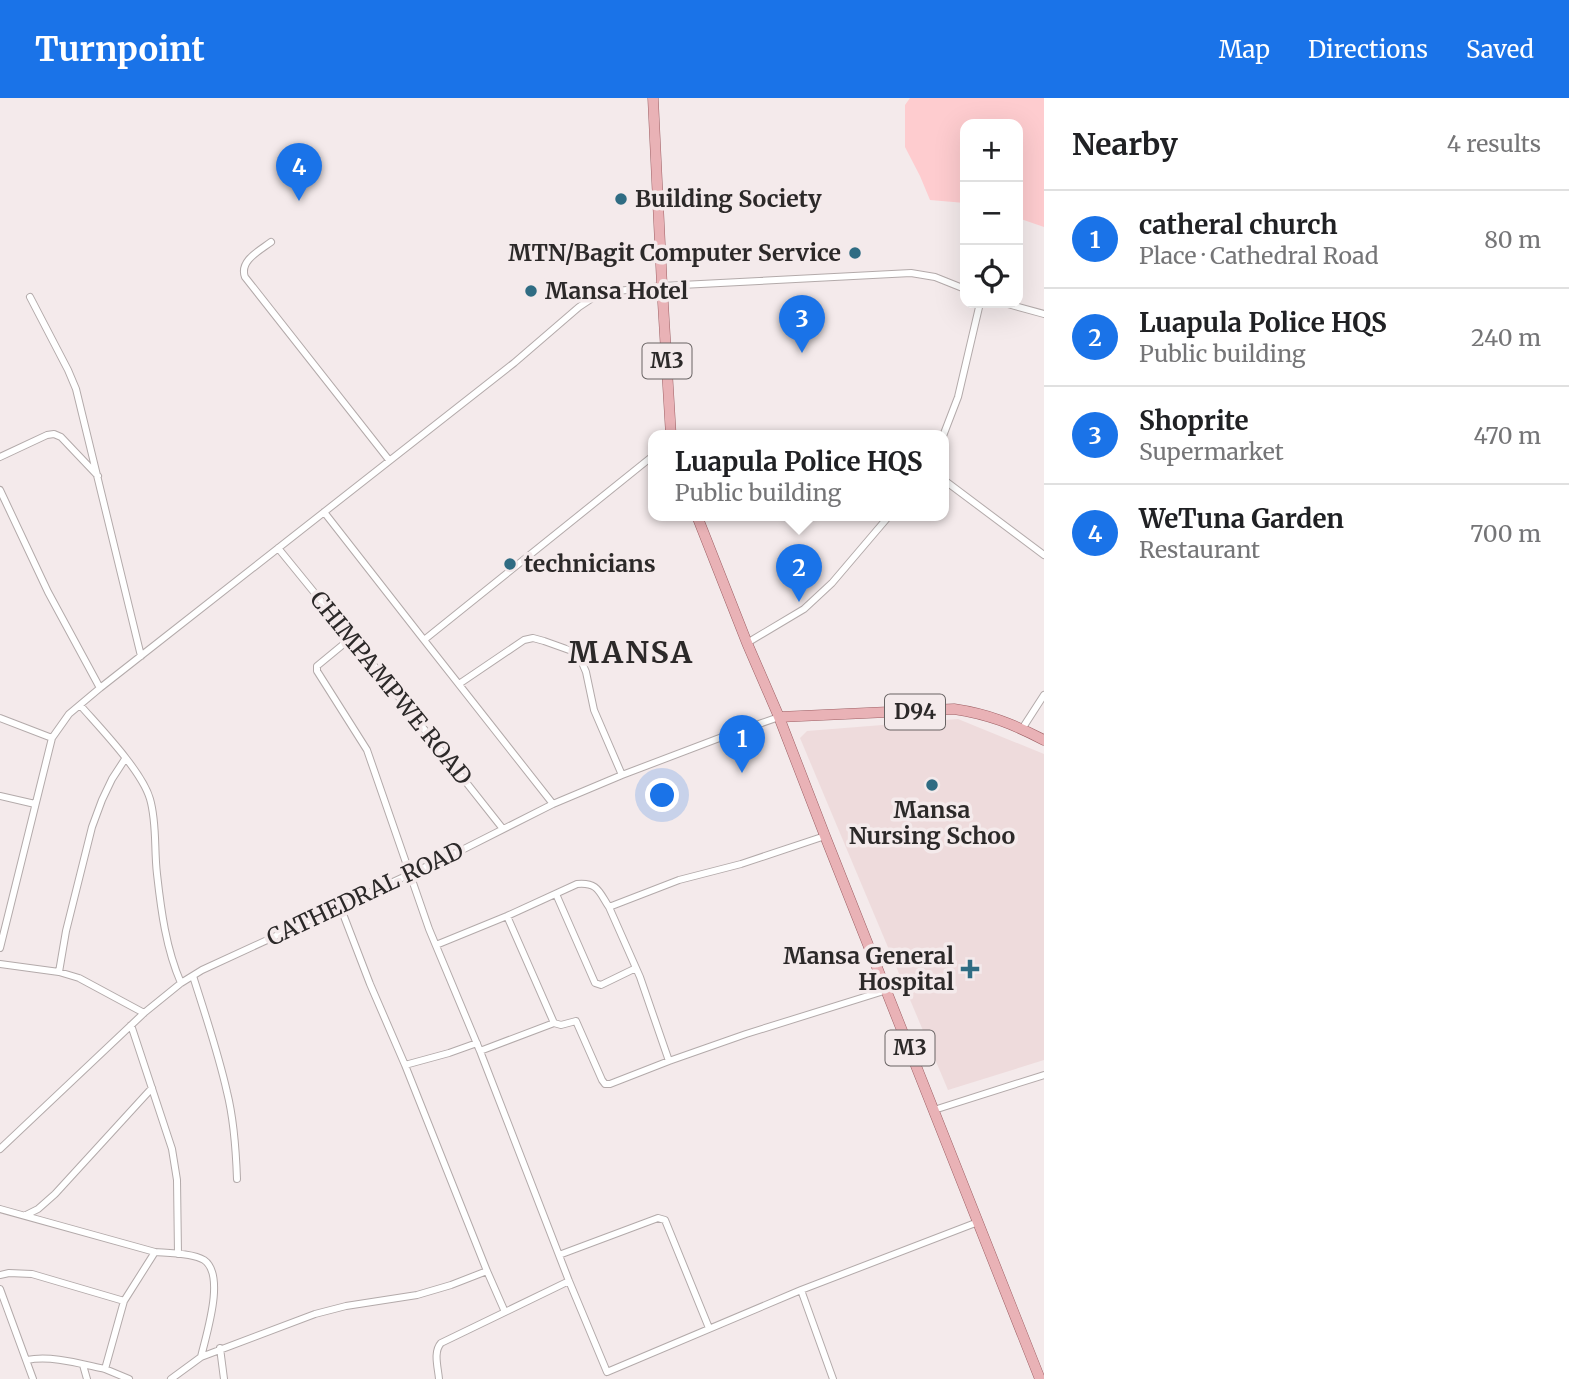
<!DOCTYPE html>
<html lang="en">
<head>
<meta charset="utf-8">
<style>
	:root { --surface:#fff; --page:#f2f2f2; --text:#202124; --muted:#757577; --line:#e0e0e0; --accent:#1a73e8 }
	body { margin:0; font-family:Merriweather,serif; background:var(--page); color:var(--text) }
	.controls { position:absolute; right:21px; top:21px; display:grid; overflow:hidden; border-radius:14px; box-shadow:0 7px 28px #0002 }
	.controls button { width:63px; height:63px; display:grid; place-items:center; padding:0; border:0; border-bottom:2px solid var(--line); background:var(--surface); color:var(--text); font:35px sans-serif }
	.you { position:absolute; left:663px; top:698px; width:24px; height:24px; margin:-18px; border:5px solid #fff; border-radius:50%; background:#1a73e8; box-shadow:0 0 0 10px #1a73e833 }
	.badge { display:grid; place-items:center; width:46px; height:46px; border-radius:50%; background:var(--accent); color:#fff; font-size:23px; font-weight:700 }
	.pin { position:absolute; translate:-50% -58px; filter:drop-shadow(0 2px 4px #0008) }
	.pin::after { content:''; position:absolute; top:37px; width:24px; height:21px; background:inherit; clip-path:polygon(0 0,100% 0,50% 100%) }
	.popup { position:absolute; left:648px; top:332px; width:301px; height:91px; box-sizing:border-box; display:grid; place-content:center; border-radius:14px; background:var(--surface); filter:drop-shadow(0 2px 5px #0005); font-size:23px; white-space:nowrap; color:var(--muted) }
	.popup b { font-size:26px; color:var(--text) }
	.popup::after { content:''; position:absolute; left:50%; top:100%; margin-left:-14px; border:14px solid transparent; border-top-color:var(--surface) }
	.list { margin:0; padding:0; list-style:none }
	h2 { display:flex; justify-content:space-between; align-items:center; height:91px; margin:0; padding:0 28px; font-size:30px }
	h2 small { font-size:23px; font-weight:400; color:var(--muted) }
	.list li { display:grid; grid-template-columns:46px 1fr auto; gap:21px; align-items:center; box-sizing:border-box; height:98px; padding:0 28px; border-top:2px solid var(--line) }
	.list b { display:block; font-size:26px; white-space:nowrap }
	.list p { margin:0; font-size:23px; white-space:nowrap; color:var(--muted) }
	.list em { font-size:23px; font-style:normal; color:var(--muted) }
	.icon { flex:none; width:38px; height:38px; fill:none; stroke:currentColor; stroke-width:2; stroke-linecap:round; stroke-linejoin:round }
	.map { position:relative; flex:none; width:1044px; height:1281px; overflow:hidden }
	header { display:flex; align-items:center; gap:42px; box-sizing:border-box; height:98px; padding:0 35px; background:var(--accent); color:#fff }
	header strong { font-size:33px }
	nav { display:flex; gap:38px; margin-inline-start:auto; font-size:24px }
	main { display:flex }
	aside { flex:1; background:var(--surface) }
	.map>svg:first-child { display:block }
	.built { fill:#eedbdc }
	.green { fill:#fecccf }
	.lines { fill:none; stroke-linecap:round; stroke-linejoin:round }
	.minor-casing { stroke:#b3aaaa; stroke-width:8 }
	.primary-casing { stroke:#9e6065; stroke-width:11 }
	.minor { stroke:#fff; stroke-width:6 }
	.primary { stroke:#e9b2b6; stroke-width:10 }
	.poi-dot { fill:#2f6c83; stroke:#f4eaeb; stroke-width:2.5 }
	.labels { text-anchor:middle; stroke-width:7; stroke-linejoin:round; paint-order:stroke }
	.shield { fill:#f4eaeb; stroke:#686363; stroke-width:2 }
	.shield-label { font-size:21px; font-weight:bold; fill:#2c2929 }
	.poi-label { font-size:23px; font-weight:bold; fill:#2c2929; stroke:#f4eaeb; text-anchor:start }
	.street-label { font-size:23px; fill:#2c2929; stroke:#f4eaeb }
	.district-label { font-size:30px; font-weight:bold; letter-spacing:2px; fill:#2c2929; stroke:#f4eaeb }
</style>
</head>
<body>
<header>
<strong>Turnpoint</strong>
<nav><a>Map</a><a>Directions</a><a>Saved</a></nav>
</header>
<main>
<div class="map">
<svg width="1044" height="1281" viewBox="0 0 1044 1281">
	<rect width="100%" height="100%" fill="#f4eaeb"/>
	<!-- built -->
	<path class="built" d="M958,621l86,35v306l-96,30 -148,-352 7,-7z"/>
	<!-- green -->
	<path class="green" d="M910,0h134v129l-26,-9v-94h-53v79l-35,-3 -10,-24 -15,-29v-42z"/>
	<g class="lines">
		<defs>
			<path id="minor" d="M271,144c-12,9 -32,19 -26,35l144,183
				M30,199l38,73 8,19 65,267
				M1004,205l40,11
				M943,338l15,-39 22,-94
				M0,359l47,-22 7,-1 7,3 37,39
				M944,382l100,75
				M0,392l48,102 52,96
				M324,414l100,128
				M278,450l97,119 128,162
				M351,540l-34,28v5l50,79 62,179 51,122 89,230 38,91 194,-82 177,-68
				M747,545l57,-34 28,-26 57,-67
				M459,586l65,-44 9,-2 11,3 28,10 8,7 6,14 8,38 28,65
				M80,607c20,23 62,66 70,94 7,24 4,50 7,75 4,36 9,75 24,109
				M0,620l52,20
				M1022,631l22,-34
				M0,698l35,8
				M553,706l-129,-164 230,-185
				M556,796l39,89 6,2 35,-17
				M340,808l30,78 35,81 82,206 18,41
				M609,809l31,70 29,84 77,-27 141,-44
				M507,818l47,107
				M436,847l71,-29 70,-32c21,-2 22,8 32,23l70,-27 62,-16 84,-28
				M0,850l52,-210 17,-24 31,-26 414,-325 65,-56 15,-10 15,-5 53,-6 249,-13 24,4 30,12
				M0,866l59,8 20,6 65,35
				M59,874l7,-41 26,-104 10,-27 10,-21 13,-20
				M193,878c12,38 25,76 34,116 7,28 9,58 10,87
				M131,927l41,124 5,31 1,74
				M480,953l74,-28 7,2 15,-4 26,59 3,4h5l59,-23
				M405,967l44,-12 28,-10
				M934,1012l110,-35
				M0,1051l144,-136 37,-30 21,-13 256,-118 95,-48 69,-29 108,-41 49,-17
				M0,1111l155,43 -31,49 -92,-27 -23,-1 -9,2
				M26,1117l12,-6 17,-15 97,-106
				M155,1154c13,1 38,1 49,8 22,15 2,75 -3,97l-30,22
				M559,1157l99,-37 7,2 44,108
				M0,1191l33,90
				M801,1192l32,89
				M220,1250l4,31
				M201,1259l114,-43 31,-8 71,-11 34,-10 36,-14
				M27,1262c24,-5 54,4 78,9l19,-68
				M83,1267l4,14
				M105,1271l24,10
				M439,1281c-1,-12 -6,-27 2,-36l128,-62"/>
			<path id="primary" d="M653,0l9,188 9,150
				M697,418l50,127 32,74 46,119 215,543
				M779,619l175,-8c34,5 59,15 90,31"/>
		</defs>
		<!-- minor casing -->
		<use href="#minor" class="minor-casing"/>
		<!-- primary casing -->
		<use href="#primary" class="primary-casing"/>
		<!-- minor -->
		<use href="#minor" class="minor"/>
		<!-- primary -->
		<use href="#primary" class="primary"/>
	</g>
	<!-- markers -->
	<g class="poi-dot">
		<circle cx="621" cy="101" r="7"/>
		<circle cx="855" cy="155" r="7"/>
		<circle cx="531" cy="193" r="7"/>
		<circle cx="510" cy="466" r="7"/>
		<circle cx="932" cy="687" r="7"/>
		<path d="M966.5 860.5h7v7h7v7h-7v7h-7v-7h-7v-7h7z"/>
	</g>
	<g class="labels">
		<!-- shield labels -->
		<g class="shield">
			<rect x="642.5" y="245.5" width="49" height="35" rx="5"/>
			<rect x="885" y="596.5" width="60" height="35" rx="5"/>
			<rect x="885.5" y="932.5" width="49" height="35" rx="5"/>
		</g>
		<g class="shield-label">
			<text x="667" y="270">M3</text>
			<text x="915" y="621">D94</text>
			<text x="910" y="957">M3</text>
		</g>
		<!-- poi labels -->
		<g class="poi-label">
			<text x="635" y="109">Building Society</text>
			<text x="841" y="163" text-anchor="end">MTN/Bagit Computer Service</text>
			<text x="545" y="201">Mansa Hotel</text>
			<text x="524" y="474">technicians</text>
			<text x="932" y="720" text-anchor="middle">Mansa<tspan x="932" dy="26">Nursing Schoo</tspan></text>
			<text x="954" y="866" text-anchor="end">Mansa General<tspan x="954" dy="26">Hospital</tspan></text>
		</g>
		<!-- street labels -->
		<g class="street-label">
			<text transform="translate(391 590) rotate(51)" y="8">CHIMPAMPWE ROAD</text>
			<text transform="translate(365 796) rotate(-25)" y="8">CATHEDRAL ROAD</text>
		</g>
		<!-- district labels -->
		<g class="district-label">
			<text x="631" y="565">MANSA</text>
		</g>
	</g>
</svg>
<div class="controls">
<button>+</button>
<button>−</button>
<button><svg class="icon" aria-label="locate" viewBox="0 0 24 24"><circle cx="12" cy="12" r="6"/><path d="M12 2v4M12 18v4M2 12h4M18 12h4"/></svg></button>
</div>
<div class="you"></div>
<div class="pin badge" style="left:742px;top:675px">1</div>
<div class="pin badge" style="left:799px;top:504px">2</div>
<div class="popup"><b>Luapula Police HQS</b>Public building</div>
<div class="pin badge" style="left:802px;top:255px">3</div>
<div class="pin badge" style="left:299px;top:103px">4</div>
</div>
<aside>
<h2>Nearby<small>4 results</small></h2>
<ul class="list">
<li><span class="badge">1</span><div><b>catheral church</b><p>Place · Cathedral Road</p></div><em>80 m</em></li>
<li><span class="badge">2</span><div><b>Luapula Police HQS</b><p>Public building</p></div><em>240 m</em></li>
<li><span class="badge">3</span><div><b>Shoprite</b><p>Supermarket</p></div><em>470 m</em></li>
<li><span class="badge">4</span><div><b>WeTuna Garden</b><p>Restaurant</p></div><em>700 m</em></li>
</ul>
</aside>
</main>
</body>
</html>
